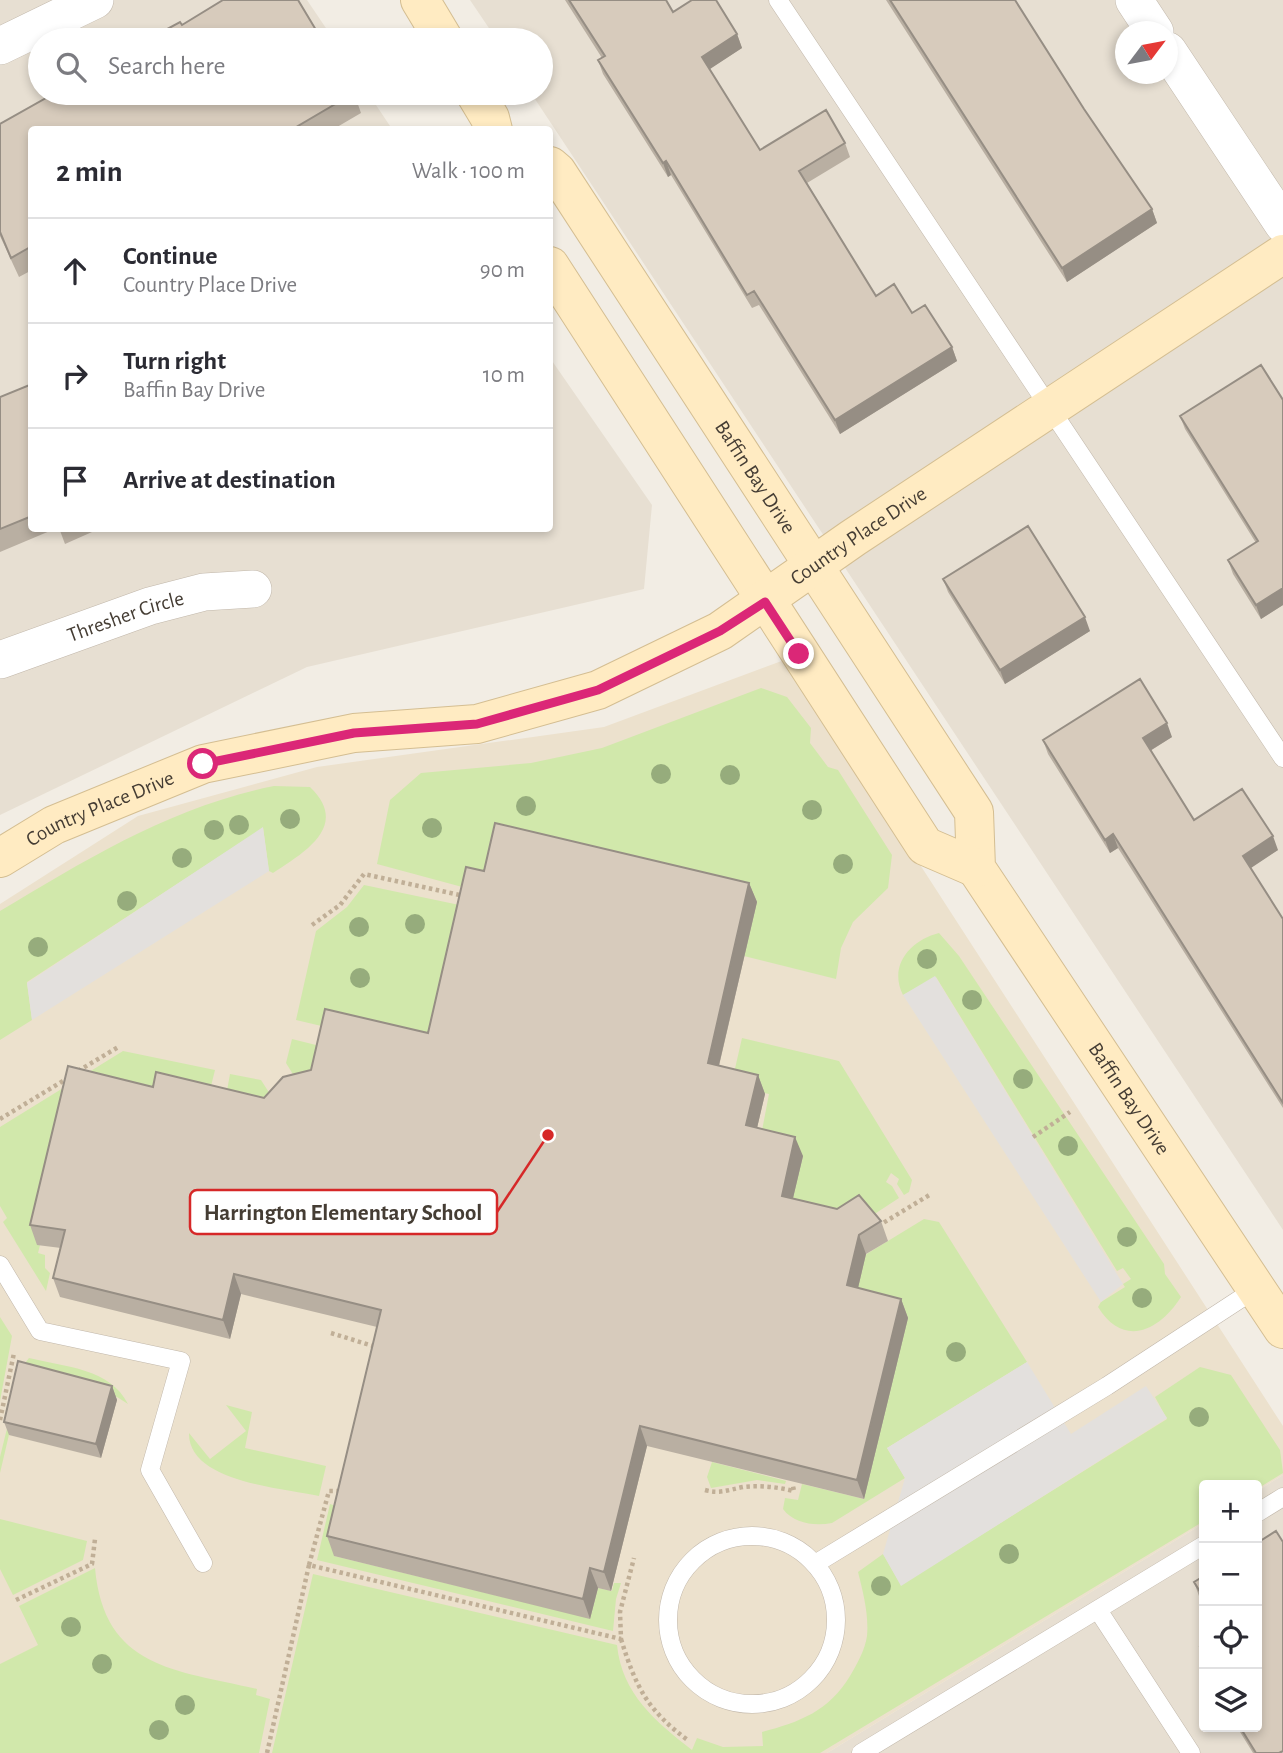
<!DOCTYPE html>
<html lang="en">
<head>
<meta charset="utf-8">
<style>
	:root { --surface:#fff; --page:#f2f2f3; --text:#2b2b33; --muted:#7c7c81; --line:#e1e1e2 }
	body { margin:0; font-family:"Alegreya Sans",sans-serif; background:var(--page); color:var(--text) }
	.controls { position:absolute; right:21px; bottom:21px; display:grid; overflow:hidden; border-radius:7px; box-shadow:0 4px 10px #0003 }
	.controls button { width:63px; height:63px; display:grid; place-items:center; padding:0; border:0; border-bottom:2px solid var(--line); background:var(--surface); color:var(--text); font:35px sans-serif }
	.compass { position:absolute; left:1115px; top:21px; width:63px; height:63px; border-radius:50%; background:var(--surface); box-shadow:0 4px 10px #0003; rotate:58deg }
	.stop { position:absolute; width:21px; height:21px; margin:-16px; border:5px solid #db2777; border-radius:50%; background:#fff }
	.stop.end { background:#db2777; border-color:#fff; box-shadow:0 2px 7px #0008 }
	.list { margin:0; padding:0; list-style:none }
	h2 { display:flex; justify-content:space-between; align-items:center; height:91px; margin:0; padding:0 28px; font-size:30px }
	h2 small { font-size:23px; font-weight:400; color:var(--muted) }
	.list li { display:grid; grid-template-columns:46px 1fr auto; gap:21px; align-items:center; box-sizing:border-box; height:105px; padding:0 28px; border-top:2px solid var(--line) }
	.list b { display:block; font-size:26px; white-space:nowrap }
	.list p { margin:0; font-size:23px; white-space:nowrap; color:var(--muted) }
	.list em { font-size:23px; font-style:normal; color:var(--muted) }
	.icon { flex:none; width:38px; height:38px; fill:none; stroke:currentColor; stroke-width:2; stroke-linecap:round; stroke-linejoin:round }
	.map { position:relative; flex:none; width:1283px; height:1753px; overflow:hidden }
	.search { position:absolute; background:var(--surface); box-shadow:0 4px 10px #0003; left:28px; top:28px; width:525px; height:77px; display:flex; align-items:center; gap:18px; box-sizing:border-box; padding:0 24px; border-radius:38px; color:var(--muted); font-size:26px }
	.panel { position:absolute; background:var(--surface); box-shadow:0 4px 10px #0003; left:28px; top:126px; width:525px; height:406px; border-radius:7px }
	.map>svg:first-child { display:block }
	.residential { fill:#e7dfd2; fill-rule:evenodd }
	.education { fill:#ece1cd }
	.green { fill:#d1e8ab }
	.parking { fill:#e3e0dd }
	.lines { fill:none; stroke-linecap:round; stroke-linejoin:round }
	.lane-casing { stroke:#c1b7aa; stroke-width:19 }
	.street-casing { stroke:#c1b7aa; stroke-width:38 }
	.secondary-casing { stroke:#d4be92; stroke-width:40 }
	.path { stroke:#c0af97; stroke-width:4.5; stroke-dasharray:3.5 3.5; stroke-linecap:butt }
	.lane { stroke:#fff; stroke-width:18 }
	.street { stroke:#fff; stroke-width:37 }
	.secondary { stroke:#ffebc2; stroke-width:38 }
	.tree { fill:#96ac7c }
	.wall { fill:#b9afa2 }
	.shaded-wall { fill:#968e84 }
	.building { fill:#d7cbbc; stroke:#968e84; stroke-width:2 }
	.route { stroke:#db2777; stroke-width:9 }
	.labels { text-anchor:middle; stroke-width:5; stroke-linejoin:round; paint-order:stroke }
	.street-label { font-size:21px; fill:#453d34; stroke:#fff }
	.leader { fill:none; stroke:#d62828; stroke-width:2.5 }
	.callout-dot { fill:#d62828; stroke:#fff; stroke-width:2.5 }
	.callout { fill:#fff; stroke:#d62828; stroke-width:2.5 }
	.callout-label { font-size:23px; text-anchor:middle; font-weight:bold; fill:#453d34 }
</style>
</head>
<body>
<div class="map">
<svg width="1283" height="1753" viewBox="0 0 1283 1753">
	<rect width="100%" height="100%" fill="#f2ede4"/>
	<!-- residential -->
	<path class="residential" d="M0,0h307l27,40h-294v53h328l24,36 -360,1v398h518v-170l102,147 -8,84 -337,78 -307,148z
		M470,0h813v1230l-752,-1137h10v-53h-44zM1126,32h42v42h-42z
		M1283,1475v278h-456l377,-230v204h53v-236z"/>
	<!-- education -->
	<path class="education" d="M787,659l496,767v49l-26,16v-6h-53v38l-377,230h-827v-849l138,-88 179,-49 287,-40z"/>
	<!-- green -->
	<path class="green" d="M761,688l26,9 24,31 -1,15 18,24 10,3 54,85 -4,33 -35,34 -12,26 -5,31 -92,-23 12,-54 -265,-12 -25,-2 -89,-24 13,-64 31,-27 110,-10 71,-15z
		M274,786l36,1c41,39 -7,66 -37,86l-4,-2 -6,-43 -236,154 5,38 -32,20v-129c87,-52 173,-105 274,-125z
		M364,885l105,22 -33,146 -140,-33 20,-89 31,-24z
		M939,933l20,23 205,308 1,10 16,23c-21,33 -57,52 -83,10l3,-5 24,-15 -2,-3 8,-5 -8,-11 -6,3 -181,-294 -33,18c-15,-30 8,-55 36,-62z
		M742,1038l97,23 73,119 -3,12 -5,3 -7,-11 2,-5 -8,-6 -5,9 6,4 7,12 -26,17h-83l-31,-69 10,-52 -38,-8z
		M292,1039l36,9 -24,44 -18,-29z
		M123,1051l92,19 -8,32 -167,143 -2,8 7,2v13l5,5 -4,18 -43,-69 4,-4 -7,-12v-79z
		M230,1074l31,6 18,28 -55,-1z
		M924,1219l15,3 88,140 -140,86 18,30 -73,45c-17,3 -38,1 -49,-14l2,-11 13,2 4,-16 62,15 -40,-219z
		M0,1317l12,19 -12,65z
		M29,1358c36,9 81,10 99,46l-11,-7 -94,-22 -23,98v-16l22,-90z
		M1200,1367l31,8 49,75 3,23 -26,16v-4h-53v36l-384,232h-548l41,-179 304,71c5,49 38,76 75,105l5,-12 26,9 40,-1 -1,-14c38,-10 67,-21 88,-56 7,-12 15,-26 17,-40 2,-21 -4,-44 -9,-64l25,-18 18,31 266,-166 -12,-22z
		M226,1405l26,7 -7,36 81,18 -7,30c-37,-8 -131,-14 -130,-63l21,26 36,-28z
		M712,1462l74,19 -1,3 -28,-4 -46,8 -4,-11z
		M330,1504l15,5 -11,47 256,62 8,-30 14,3 2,-8h7l-5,16 -3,32 -296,-71z
		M0,1519l87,22 -4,19 -70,35 -13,-26z
		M95,1568c9,101 81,102 162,121l-1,6 14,4 -11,54h-259v-89l38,-19 -19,-39z"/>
	<!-- parking -->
	<path class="parking" d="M263,827l6,44 -237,149 -5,-37z
		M935,976l188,308 -22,18 -198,-307z
		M1027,1362l44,72 75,-48 21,32 -266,168 -18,-32 22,-76 -18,-30z"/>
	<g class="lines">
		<defs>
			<path id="lane" d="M778,0l505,758
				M0,1265l40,66 141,30 -31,109 53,93
				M1257,1513l26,-16
				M668 1620a84 84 0 1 1 168 0a84 84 0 1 1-168 0Z
				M815,1564l292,-178 150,-98
				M1098,1610l93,143
				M861,1753l343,-208"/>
			<g id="street">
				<path d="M1134,0l21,32"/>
				<path d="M0,46l95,-46"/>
				<path d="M1168,51l115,173"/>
				<path id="s1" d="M0,660l150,-54 54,-14 49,-3"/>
			</g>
			<g id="secondary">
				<path d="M420,0l24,40"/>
				<path d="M475,93l15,25 3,12"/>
				<path id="s2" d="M550,166l7,6 417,640 2,56 307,461"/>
				<path d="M550,266l375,580 51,22"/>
				<path id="s3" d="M0,858l54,-33 149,-61 151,-31 123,-9 121,-34 122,-59 133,-93 430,-284"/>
			</g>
		</defs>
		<!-- lane casing -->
		<use href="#lane" class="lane-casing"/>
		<!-- street casing -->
		<use href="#street" class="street-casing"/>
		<!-- secondary casing -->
		<use href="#secondary" class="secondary-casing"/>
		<!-- path -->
		<path class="path" d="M312,925l28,-20 24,-31 100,22
			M78,1071l42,-25
			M0,1119l68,-41
			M1033,1137l37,-25
			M878,1226l53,-32
			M331,1333l42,13
			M0,1420l14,-67
			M705,1490c15,4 23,0 38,-3 17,-2 34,0 51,4l-1,-5
			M309,1565l20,-74h12
			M16,1600l76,-36 3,-25
			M621,1639c15,49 27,72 68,102
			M267,1753l42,-188 312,74 -1,-27 14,-54"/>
		<!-- lane -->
		<use href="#lane" class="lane"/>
		<!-- street -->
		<use href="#street" class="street"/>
		<!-- secondary -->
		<use href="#secondary" class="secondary"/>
	</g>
	<!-- trees -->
	<g class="tree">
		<circle cx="661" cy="774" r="10"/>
		<circle cx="730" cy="775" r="10"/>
		<circle cx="526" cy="806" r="10"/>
		<circle cx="812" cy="810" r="10"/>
		<circle cx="290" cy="819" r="10"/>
		<circle cx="239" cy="825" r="10"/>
		<circle cx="432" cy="828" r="10"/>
		<circle cx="214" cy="830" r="10"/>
		<circle cx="182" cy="858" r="10"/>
		<circle cx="843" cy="864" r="10"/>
		<circle cx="127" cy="901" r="10"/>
		<circle cx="415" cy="924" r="10"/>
		<circle cx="359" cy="927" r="10"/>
		<circle cx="38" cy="947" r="10"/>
		<circle cx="927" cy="959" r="10"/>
		<circle cx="360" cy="978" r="10"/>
		<circle cx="972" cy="1000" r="10"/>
		<circle cx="1023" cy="1079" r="10"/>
		<circle cx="1068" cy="1146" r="10"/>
		<circle cx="1127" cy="1237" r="10"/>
		<circle cx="1142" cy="1298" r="10"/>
		<circle cx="956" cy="1352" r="10"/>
		<circle cx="1199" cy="1417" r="10"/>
		<circle cx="1009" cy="1554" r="10"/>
		<circle cx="881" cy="1586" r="10"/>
		<circle cx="71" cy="1627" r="10"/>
		<circle cx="102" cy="1664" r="10"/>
		<circle cx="185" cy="1705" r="10"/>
		<circle cx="159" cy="1730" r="10"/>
	</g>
	<!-- wall -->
	<path class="wall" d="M565,0h101l7,12 64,22 5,14 -33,21 51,81 85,-7 5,14 -43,26 69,113 36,17 40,34 5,14 -117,73 -81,-129 -7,3 -81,-133 -3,2 -65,-103 -5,-14 4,-2z
		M886,0h129l69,109 68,100 5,14 -90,59z
		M354,93l7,20 -29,17h-300v140l-13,7 -19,-41v-112z
		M32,384v144h25l-57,24v-155z
		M1283,400v205l-22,14 -28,-45 -5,-14 28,-17 -71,-114 -5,-13z
		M59,528h42l-36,16z
		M943,579l147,52 -85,53 -57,-92z
		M1172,737l-22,14 44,69 84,30 -28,18 33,51v189l-165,-260 -8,5 -62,-99 -5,-14z
		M484,871l265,12 8,19 -38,164 39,9 7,19 -8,34 46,28 -10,42 88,23 7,20 -22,13 -8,34 43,11 7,19 -44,181 -217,-53 -36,145 -13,-3 -8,31 -256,-63 -7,-20 50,-209 -136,-33 -11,45 -170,-42 -7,-19 8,-30 -24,-3 -7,-20 123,-138 111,11 47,-28 117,-37z
		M112,1386l5,14 -16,58 -92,-23 -5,-13z
		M1204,1576v27l-5,-7 -5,-14z
		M1237,1727h20l26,26h-30z"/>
	<!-- shaded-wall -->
	<path class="shaded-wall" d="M737,34l5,14 -35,23 -5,-14z
		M666,161l5,14 -3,2 -5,-14z
		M1152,209l5,14 -90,59 -5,-14z
		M952,347l5,14 -117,73 -5,-14z
		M1283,588v17l-22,14 -5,-14z
		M1085,617l5,14 -85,53 -5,-14z
		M1167,723l5,14 -24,15 -5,-14z
		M1113,834l5,14 -8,5 -5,-13z
		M1273,836l5,14 -30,20 -5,-14z
		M749,883l8,19 -42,180 -7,-19z
		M758,1075l7,19 -12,51 -7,-20z
		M795,1137l8,19 -14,59 -7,-19z
		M859,1235l7,19 -12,51 -7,-20z
		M234,1274l7,20 -11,45 -7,-19z
		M901,1299l7,19 -44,181 -7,-19z
		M112,1386l5,14 -16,58 -5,-14z
		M640,1426l7,20 -36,145 -7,-19z
		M590,1568l8,20 -8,31 -7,-20z"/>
	<!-- building -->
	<path class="building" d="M223,0h75l24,40h-175l33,-18 2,3z
		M569,0h97l7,12 19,-12h24l21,34 -35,23 58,93 66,-40 19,33 -46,28 77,125 18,-12 18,29 13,-8 27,42 -117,73 -81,-129 -7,4 -81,-134 -3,2 -65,-103 7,-4z
		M890,0h125l69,109 68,100 -90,59z
		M55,93h299l-63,37h-259v116l-21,12 -11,-26v-108z
		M1261,365l22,35v188l-27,17 -28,-45 30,-19 -78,-125z
		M32,384v132l-32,13v-132z
		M1028,526l57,91 -85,53 -57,-91z
		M1140,679l27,44 -24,15 51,82 48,-31 31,47 -30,20 40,63v184l-170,-269 -8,6 -62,-100z
		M495,823l254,60 -41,180 50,12 -12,50 49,12 -13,59 55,13 22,-14 22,26 -22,14 -12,50 54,14 -44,181 -217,-54 -36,146 -14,-4 -7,31 -256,-63 54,-226 -147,-36 -11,46 -170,-42 12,-48 -35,-5 38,-159 85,21 3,-15 108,26 19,-21 28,-7 14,-61 103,24 38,-166 18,4z
		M18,1361l94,25 -16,58 -92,-22z
		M1276,1531l7,11v209l-4,2h-23l-16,-26h17v-184z
		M1204,1576v22l-10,-16z
		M1204,1644v10l-4,-7z"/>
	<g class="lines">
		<!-- route -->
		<path class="route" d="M203,764l151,-31 123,-9 121,-34 122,-59 45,-29 34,52"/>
	</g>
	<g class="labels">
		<!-- street labels -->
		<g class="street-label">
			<text dy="7" stroke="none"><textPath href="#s2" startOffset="373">Baffin Bay Drive</textPath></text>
			<text dy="7" stroke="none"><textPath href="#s3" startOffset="931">Country Place Drive</textPath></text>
			<text dy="7" stroke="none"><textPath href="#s1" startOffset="133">Thresher Circle</textPath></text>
			<text dy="7" stroke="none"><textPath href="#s3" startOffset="112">Country Place Drive</textPath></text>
			<text dy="7" stroke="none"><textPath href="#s2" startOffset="1106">Baffin Bay Drive</textPath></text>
		</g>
	</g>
	<!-- callouts -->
	<path class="leader" d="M548 1135L497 1212"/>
	<circle class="callout-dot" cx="548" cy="1135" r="7"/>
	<rect class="callout" x="190" y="1190" width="307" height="44" rx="7"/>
	<g class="callout-label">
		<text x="343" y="1220">Harrington Elementary School</text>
	</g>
</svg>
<div class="controls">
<button>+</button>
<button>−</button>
<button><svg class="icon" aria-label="locate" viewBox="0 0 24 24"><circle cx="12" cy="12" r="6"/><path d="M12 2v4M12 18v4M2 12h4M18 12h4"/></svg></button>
<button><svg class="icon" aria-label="layers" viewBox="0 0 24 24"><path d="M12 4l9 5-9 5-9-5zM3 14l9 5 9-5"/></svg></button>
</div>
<svg class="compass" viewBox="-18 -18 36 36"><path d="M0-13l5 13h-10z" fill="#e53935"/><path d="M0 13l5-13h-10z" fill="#7c7c81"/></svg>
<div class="stop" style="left:203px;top:764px"></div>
<div class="stop end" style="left:799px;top:654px"></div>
<div class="search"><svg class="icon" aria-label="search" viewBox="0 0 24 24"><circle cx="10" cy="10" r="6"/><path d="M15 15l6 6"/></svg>Search here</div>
<section class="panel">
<h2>2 min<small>Walk · 100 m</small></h2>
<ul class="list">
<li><svg class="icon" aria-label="ahead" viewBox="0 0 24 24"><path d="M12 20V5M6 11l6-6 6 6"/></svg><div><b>Continue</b><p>Country Place Drive</p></div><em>90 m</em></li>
<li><svg class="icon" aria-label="right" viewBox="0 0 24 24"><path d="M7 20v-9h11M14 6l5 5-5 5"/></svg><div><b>Turn right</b><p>Baffin Bay Drive</p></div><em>10 m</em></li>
<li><svg class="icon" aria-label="arrive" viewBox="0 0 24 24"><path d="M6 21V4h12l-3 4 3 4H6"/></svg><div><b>Arrive at destination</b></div></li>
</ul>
</section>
</div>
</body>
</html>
